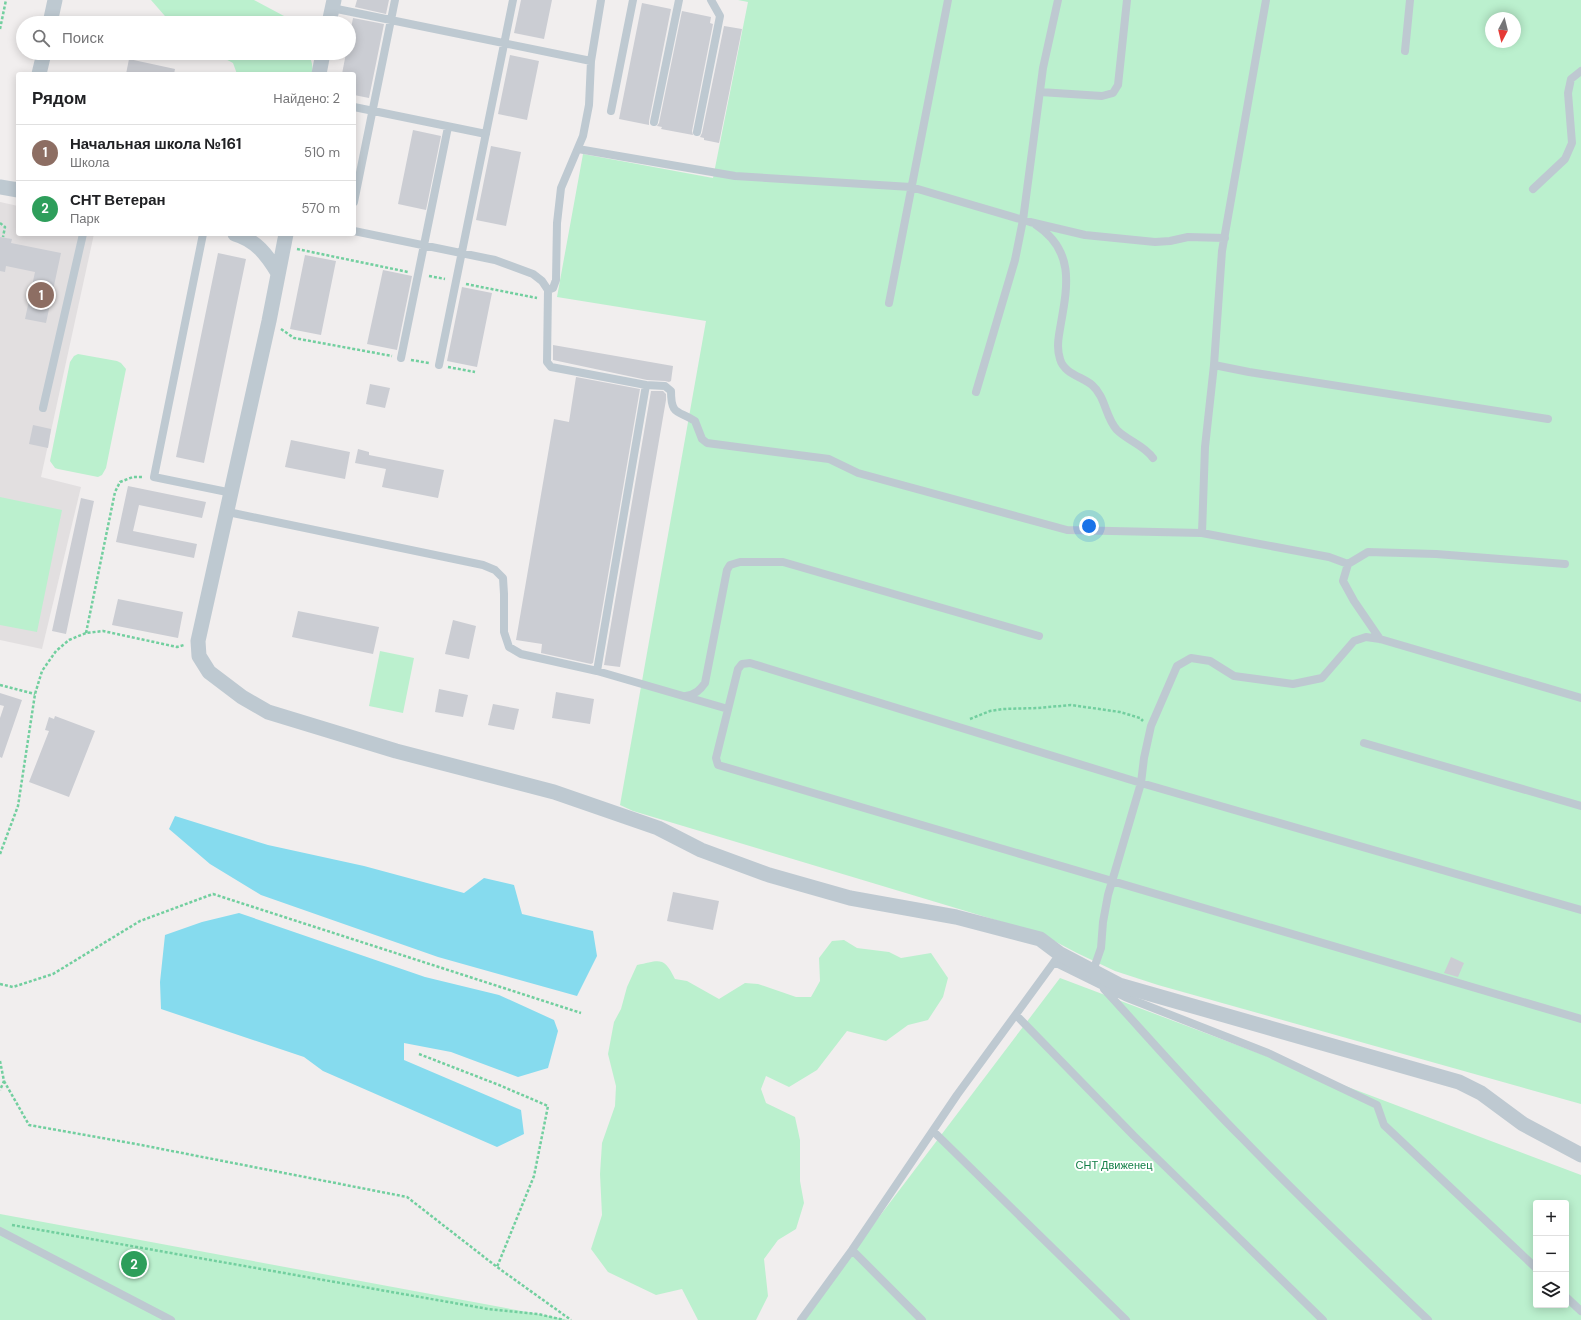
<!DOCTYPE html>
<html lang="ru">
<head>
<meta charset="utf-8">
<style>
	:root { --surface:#fff; --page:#f2f2f2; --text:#202124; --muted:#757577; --line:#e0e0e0; --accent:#d93025 }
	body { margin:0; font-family:"DM Sans",sans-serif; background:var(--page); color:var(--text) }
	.controls { position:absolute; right:12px; bottom:12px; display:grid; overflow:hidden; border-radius:4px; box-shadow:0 2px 10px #0003 }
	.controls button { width:36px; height:36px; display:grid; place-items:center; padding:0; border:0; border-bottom:1px solid var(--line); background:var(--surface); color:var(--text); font:20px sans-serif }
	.compass { position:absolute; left:1485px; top:12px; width:36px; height:36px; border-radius:50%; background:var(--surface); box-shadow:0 2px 10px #0003; rotate:187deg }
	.you { position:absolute; left:1089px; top:526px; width:14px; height:14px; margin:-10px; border:3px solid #fff; border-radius:50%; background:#1a73e8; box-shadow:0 0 0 6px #1a73e833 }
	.badge { display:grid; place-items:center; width:26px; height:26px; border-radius:50%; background:var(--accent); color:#fff; font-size:13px; font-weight:700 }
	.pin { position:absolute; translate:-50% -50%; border:2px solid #fff; box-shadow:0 1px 4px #0006 }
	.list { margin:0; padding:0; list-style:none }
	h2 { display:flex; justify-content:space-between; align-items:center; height:52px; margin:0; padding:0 16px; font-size:17px }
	h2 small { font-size:13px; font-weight:400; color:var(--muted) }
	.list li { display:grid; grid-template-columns:26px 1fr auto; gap:12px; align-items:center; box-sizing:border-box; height:56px; padding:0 16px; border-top:1px solid var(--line) }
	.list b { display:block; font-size:15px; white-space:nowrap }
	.list p { margin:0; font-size:13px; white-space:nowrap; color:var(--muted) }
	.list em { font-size:13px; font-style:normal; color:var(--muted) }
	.icon { flex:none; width:22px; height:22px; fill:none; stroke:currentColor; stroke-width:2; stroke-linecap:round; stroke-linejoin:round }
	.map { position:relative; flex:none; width:1581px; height:1320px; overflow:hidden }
	.search { position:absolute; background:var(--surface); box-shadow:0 2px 10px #0003; left:16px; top:16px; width:340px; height:44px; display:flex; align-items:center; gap:10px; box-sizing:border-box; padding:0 14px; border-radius:22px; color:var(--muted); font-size:15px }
	.panel { position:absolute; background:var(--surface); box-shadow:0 2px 10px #0003; left:16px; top:72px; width:340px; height:164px; border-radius:4px }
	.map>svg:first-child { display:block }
	.education { fill:#e2dfe0 }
	.green { fill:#bbf0ce; fill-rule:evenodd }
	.water { fill:#86dbee }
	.building { fill:#cbcdd3 }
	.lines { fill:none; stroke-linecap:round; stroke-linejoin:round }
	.path { stroke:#72cf9f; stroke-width:2.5; stroke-dasharray:3 2; stroke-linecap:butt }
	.lane { stroke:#bec9d1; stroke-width:8 }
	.street { stroke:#bec9d1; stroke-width:15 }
	.labels { text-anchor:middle; stroke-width:4; stroke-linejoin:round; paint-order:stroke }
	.park-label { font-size:11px; fill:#148048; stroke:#fff }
</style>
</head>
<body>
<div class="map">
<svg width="1581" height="1320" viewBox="0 0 1581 1320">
	<rect width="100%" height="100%" fill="#f1eeee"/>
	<!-- education -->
	<path class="education" d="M0,202l18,4v28h76l-53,243 40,10 -39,162 -42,-9z"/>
	<!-- green -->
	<path class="green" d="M151,0h103l30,16 1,7h-114z
		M738,0h843v1104l-423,-119 -43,-14 -38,-18 -38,-20 -406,-122 -13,-6 86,-484 -149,-24 26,-143 130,24 35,-176zM1491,18h24v24h-24z
		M214,53h95l3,11 1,10h-76l-4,-11z
		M78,354l39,7 4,2 5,6 -20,99 -4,7 -4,2 -40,-8 -3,-1 -5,-7 20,-99 4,-6z
		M0,497l62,13 -25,122 -37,-7z
		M380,651l34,7 -11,55 -34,-7z
		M844,940l13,8 32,4 12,6 30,-5 17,25 -5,19 -15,23 -20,5 -22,16 -39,-10 -30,39 -28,17 -23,-11 -5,13 5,14 29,14 5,23v41l4,22 -8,26 -18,11 -14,19 4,37 -12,24h-58l-16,-31 -26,6 -48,-23 -17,-23 11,-34 -2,-41 2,-31 13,-37 1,-20 -8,-32 6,-32 7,-13 6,-22 10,-22c23,-5 27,-9 38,14l12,2 32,18 26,-16 13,1 38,13h15l9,-16 -1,-23 13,-17z
		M1060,978l521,197v145h-780zM1536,1203h30v102h-30z
		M0,1214l538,100 31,6h-569z"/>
	<!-- water -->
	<path class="water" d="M175,816l93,29 96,21 100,27 20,-15 30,7 8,29 71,17 4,25 -20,40 -139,-39 -177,-62 -51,-31 -41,-35z
		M239,913l186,64 74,18 55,25 4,11 -10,37 -30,9 -67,-25 -47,-9v17l117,50 3,24 -27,13 -174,-76 -19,-14 -143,-48 -1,-27 5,-47 37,-13z"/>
	<!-- building -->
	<path class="building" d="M357,0h32l-3,14 -31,-7z
		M521,0h31l-8,39 -30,-6z
		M642,3l29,6 -22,112v4l-30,-6z
		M682,11l29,6 -1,6 3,1 -21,107 1,4 -32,-6 1,-2 -5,-1 2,-3z
		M353,18l31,6 -15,74 -15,-3v-21h-12l4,-21h3v-14z
		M724,26l18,3 -23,114 -15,-3v-2l-4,-1 2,-4z
		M510,55l29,6 -12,59 -29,-6z
		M129,59l46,10 -1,5h-48z
		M413,130l28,6 -15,74 -28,-6z
		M491,146l30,6 -15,74 -30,-6z
		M0,237l12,2 -1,4 50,10 -15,70 -21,-4 10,-47 -29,-6 -1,6 -5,-1z
		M218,253l28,6 -42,204 -28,-6z
		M305,255l31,6 -15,74 -31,-6z
		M383,270l29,6 -15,74 -30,-6z
		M462,287l30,6 -15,74 -30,-6z
		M553,345l120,21 -2,15 -2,1 -4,-1 -18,-1 -94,-20z
		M576,377l64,12 -47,274 -2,1 -50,-11 1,-9 -26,-4 38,-221 15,3z
		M370,384l20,4 -5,20 -19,-4z
		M651,391h12l3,3v6l-46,267 -16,-2z
		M33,425l18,4 -3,19 -19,-4z
		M291,440l59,12 -5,27 -60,-12z
		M358,449l11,3v3l75,15 -6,28 -56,-11 4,-18 -31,-6z
		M128,486l78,16 -4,16 -63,-13 -6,26 64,13 -3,14 -78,-16z
		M81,498l13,3 -28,133 -14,-3z
		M118,599l65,13 -5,26 -66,-13z
		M298,611l81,16 -6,27 -81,-17z
		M453,620l23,6 -7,33 -24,-5z
		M439,689l29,6 -5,22 -28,-5z
		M556,692l38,7 -4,25 -38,-6z
		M0,693l22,7 -20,58 -2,-1v-39l4,-12 -4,-1z
		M493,704l26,5 -5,21 -26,-5z
		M55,716l40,15 -26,66 -40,-15 20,-51 -4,-1 4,-13 5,2z
		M673,892l46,9 -6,29 -46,-9z
		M1451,957l13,6 -6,14 -14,-4z"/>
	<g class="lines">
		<!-- path -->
		<path class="path" d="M0,29l6,-29
			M0,223l5,4 -2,10
			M297,249l111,23
			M429,276l16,3
			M466,284l71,14
			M281,329l13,9 98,18
			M411,360l18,3
			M448,367l27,5
			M86,633l29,-141 5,-10 13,-5h10
			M0,685l35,9
			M970,719l20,-8 13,-2 35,-1 33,-3 49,7 20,6 3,3
			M0,854l18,-48 17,-112 7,-23 14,-20 13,-11 17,-7 17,-2 74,16 7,-2
			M0,984l13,3 40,-13 87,-53 73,-27 368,119
			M419,1054l80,31 49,21 -14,70 -37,91
			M0,1061l4,20 -4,9
			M4,1081l25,44 107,19 271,53 90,70 74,53
			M12,1225l476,84 50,5 26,6"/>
		<!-- lane -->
		<path class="lane" d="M332,8l259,53
			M1405,51l5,-51
			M1040,92l62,4 11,-3 5,-8 9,-85
			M354,107l132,27
			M611,111l22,-111
			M654,122l25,-122
			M697,132l23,-116 -9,-16
			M578,149l157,27 176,11 119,35 55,13 70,7 15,-1 18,-4 37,1
			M1533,189l32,-30 7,-16 -4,-50 3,-14 10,-8
			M354,202l41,-202
			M1036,225c38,25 32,59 25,98 -2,12 -5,24 -1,36 4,15 23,18 32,26 14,12 13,32 25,45 11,11 27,15 36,28
			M354,231l141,29 38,14 9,7 6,9 -1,72 4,5 95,18 -49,286
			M203,234l-49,243 78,16
			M548,290l5,-2 3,-8 1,-57 4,-35 22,-52 6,-31 2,-44 10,-61
			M889,303l59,-303
			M401,358l47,-231
			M439,365l74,-365
			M1214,365l35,7 299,47
			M646,385l19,1 6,5c0,25 7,19 24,30l7,18 5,4 122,16 29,14 209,57 135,3 127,24 19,7
			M976,392l39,-132 8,-40 20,-152 15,-68
			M43,408l40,-174
			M228,512l255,53 12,5 8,8 1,16v38l5,15 12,7 76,17 131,38
			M1202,533l3,-86 9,-82 8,-114 44,-251
			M1380,639l-26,-38 -11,-20 5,-17 20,-12 68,2 129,10
			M686,696c10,-2 14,-6 19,-13l22,-113 3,-5 10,-3h43l256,74
			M1364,743l217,63
			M1581,910l-440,-127 -391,-120 -8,1 -4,5 -22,89 2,7 863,254
			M1054,962l71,35 143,56 109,52 7,20 152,143
			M1093,971l8,-23 2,-26 5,-27 33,-112 3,-25 7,-32 26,-60 14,-8 19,3 24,15 59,8 29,-6 32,-37 12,-4 14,2 201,59
			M1104,989c46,50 90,101 138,149 60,62 123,122 186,182
			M1016,1015l118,121 189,184
			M933,1131l193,189
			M0,1231l171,89
			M852,1250l70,70
			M1566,1297l15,14
			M801,1320l51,-70 105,-155 100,-137"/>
		<!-- street -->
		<path class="street" d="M50,23l5,-23
			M329,23l5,-23
			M39,74l5,-21
			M319,74l4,-21
			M0,187l18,3
			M235,234c21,6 32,21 43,39
			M286,234l-17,87 -71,320 1,15 10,16 33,25 26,15 128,39 158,41 104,36 43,22 68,25 81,23 106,19 84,22 20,15 59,31 340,97 22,11 42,31 58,31"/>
	</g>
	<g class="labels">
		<!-- park labels -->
		<g class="park-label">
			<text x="1114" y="1169">СНТ Движенец</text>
		</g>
	</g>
</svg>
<div class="controls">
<button>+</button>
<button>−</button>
<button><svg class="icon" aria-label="layers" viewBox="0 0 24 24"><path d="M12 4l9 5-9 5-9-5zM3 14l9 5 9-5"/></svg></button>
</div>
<svg class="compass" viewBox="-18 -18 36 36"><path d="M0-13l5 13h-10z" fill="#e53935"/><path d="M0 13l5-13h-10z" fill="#757577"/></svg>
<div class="you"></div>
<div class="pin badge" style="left:41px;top:295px;background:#8d6e63">1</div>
<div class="pin badge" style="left:134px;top:1264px;background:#2e9e5b">2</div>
<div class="search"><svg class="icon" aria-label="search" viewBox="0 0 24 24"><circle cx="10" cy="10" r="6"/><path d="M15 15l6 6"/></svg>Поиск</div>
<section class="panel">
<h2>Рядом<small>Найдено: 2</small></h2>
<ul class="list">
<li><span class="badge" style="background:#8d6e63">1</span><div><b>Начальная школа №161</b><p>Школа</p></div><em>510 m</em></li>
<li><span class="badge" style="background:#2e9e5b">2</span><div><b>СНТ Ветеран</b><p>Парк</p></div><em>570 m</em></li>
</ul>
</section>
</div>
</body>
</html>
